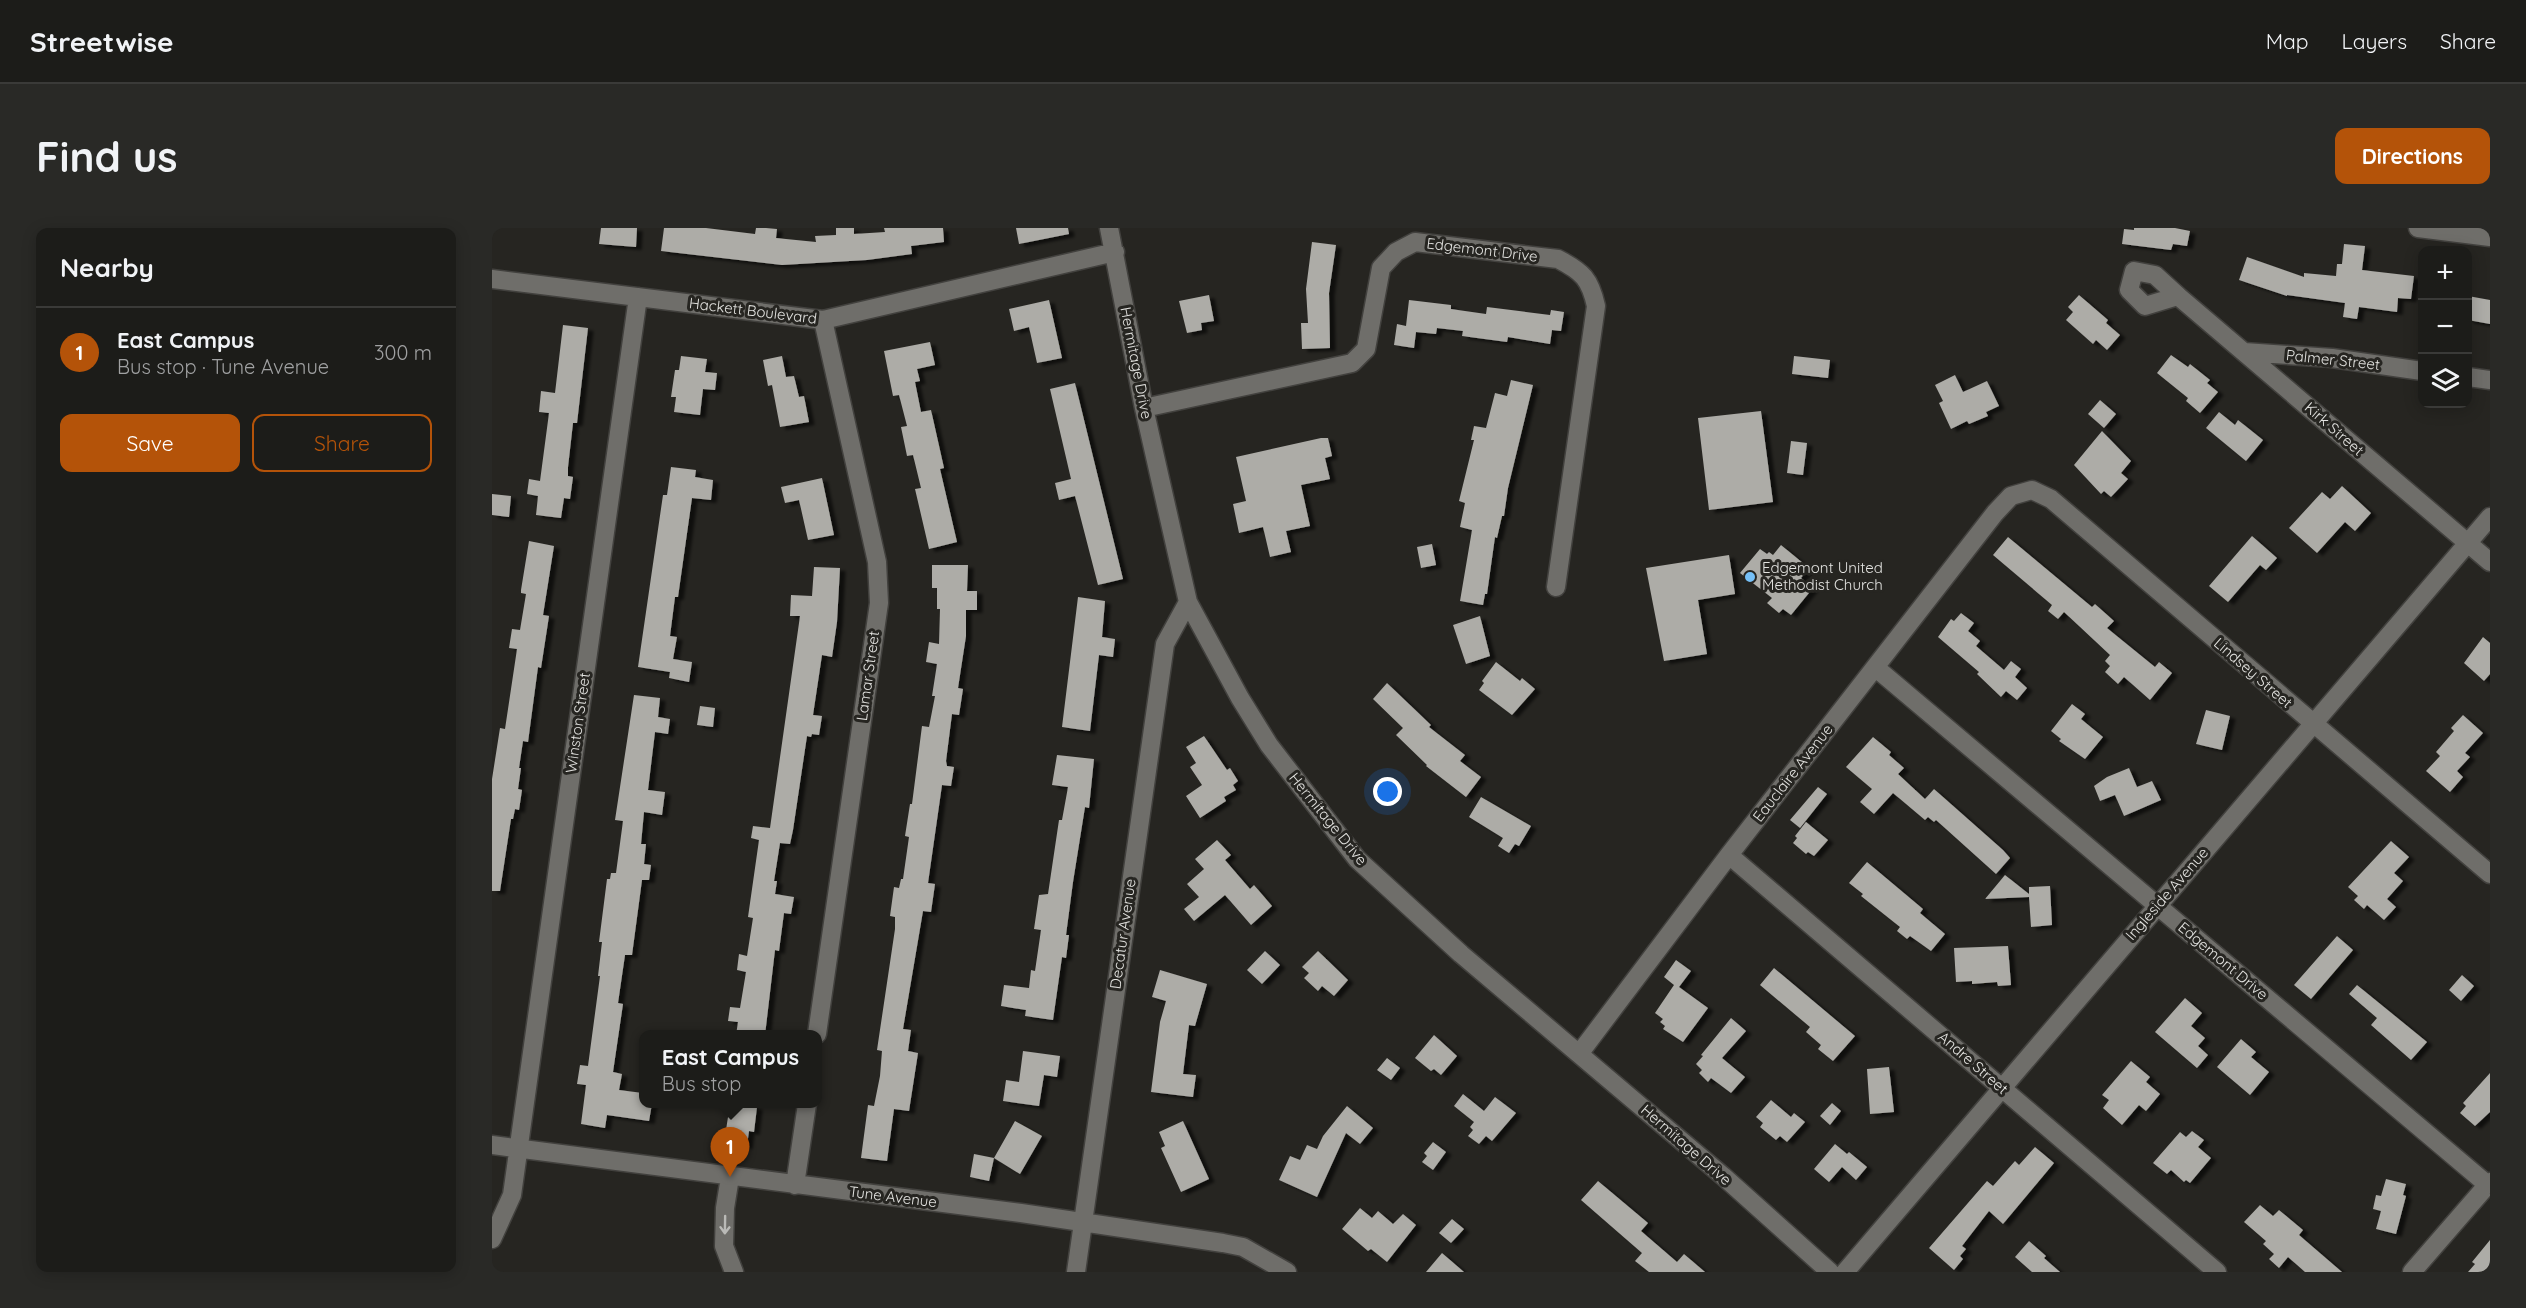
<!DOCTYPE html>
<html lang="en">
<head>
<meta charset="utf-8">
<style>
	:root { --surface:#1c1c19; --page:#292926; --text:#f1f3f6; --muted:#a0a1a2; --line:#3a3a38; --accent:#b45309 }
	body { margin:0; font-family:Quicksand,sans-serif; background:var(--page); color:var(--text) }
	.controls { position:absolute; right:18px; top:18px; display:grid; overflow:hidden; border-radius:12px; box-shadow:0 3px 15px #0003 }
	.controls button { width:54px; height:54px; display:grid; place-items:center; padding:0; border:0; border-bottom:2px solid var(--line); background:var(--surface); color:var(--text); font:30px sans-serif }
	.you { position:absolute; left:896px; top:564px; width:21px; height:21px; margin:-15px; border:4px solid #fff; border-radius:50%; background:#1a73e8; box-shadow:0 0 0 9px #1a73e833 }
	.badge { display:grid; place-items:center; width:39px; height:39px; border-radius:50%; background:var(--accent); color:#fff; font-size:20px; font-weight:700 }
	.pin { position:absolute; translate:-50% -50px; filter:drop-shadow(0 2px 3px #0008) }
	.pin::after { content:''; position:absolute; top:32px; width:21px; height:18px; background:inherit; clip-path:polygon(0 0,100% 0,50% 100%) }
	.popup { position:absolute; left:147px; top:802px; width:183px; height:78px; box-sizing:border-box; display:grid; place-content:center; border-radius:12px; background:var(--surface); filter:drop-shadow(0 2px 4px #0005); font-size:20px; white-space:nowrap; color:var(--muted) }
	.popup b { font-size:22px; color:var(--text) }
	.popup::after { content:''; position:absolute; left:50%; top:100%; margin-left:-12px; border:12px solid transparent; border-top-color:var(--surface) }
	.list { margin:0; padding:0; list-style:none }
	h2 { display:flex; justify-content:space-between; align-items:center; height:78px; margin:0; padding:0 24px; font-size:26px }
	h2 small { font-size:20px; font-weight:400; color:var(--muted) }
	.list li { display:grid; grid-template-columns:39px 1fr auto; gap:18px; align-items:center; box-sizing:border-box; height:90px; padding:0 24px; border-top:2px solid var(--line) }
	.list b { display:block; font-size:22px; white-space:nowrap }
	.list p { margin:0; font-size:20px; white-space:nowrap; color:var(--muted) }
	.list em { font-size:20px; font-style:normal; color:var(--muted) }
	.actions { display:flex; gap:12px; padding:18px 24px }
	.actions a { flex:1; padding:14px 0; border:2px solid var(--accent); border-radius:12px; text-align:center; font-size:21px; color:var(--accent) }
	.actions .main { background:var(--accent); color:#fff }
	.icon { flex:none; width:33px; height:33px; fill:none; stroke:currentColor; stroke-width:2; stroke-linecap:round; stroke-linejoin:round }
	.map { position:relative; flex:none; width:1998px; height:1044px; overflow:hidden; border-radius:12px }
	header { display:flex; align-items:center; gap:36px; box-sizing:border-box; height:84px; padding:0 30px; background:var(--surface); border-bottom:2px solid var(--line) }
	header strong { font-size:28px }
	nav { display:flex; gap:33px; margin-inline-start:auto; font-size:21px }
	.intro { display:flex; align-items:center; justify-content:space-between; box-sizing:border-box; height:144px; padding:0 36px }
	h1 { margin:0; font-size:42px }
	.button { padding:15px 27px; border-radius:12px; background:var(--accent); color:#fff; font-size:21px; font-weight:700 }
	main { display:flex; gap:36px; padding:0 36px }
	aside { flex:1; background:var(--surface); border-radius:12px; box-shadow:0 3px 15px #0003 }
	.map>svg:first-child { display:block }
	.building { fill:#adaca7; filter:url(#shadow) }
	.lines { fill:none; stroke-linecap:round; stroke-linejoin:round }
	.minor-casing { stroke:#42413e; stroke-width:21 }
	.minor { stroke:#6f6e6a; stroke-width:18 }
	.oneway { stroke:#babab7 }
	.poi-dot { fill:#76c0f7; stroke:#262521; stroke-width:2 }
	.labels { text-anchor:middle; stroke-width:6; stroke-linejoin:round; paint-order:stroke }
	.street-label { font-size:15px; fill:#e3e3e0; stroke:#262521 }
	.poi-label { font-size:15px; fill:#e3e3e0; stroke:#262521; text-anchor:start }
</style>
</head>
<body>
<header>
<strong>Streetwise</strong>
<nav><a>Map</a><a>Layers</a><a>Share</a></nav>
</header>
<div class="intro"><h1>Find us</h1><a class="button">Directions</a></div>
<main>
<aside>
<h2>Nearby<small></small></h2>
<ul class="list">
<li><span class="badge">1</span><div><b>East Campus</b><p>Bus stop · Tune Avenue</p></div><em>300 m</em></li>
</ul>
<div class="actions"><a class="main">Save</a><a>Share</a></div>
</aside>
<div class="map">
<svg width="1998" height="1044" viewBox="0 0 1998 1044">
	<defs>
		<filter id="shadow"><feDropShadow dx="5.5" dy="3" stdDeviation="1.5" flood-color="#0009"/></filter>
	</defs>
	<rect width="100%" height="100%" fill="#262521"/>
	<!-- building -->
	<path class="building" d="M109,0h36l-1,19 -37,-3z
		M172,0h42l49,6 1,-6h10l11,1 -1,9 40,4 -1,-6 21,-1v-7h18v6l31,-2 -1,-4h59l1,14 -33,4 1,8 -45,6 -85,5 -121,-14z
		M524,0h52l1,6 -50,10z
		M1642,0h41l15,3 -3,15 -14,-2 -2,6 -49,-6 2,-15 10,1z
		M820,14l24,3 -7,48 1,55 -28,1 -1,-26h7l-2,-34z
		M1852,16l21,2 -3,24 52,6 -3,23 -13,-1 -1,14 -38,-5 -2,12 -14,-2 2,-14 -58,-8v1l-48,-16 8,-23 57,20v-4l32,3 1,-12h5z
		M717,67l5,26 -13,2 1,7 -15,3 -8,-32z
		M1587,67l29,25 -2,3 14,12 -13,15 -11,-10 -3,4 -27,-24 7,-8 -5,-5z
		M1976,68l22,4v24l-22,-4z
		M557,72l13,58 -25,5 -8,-36 -15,4 -5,-22z
		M917,72l42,5v4l35,5 1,-7 63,8 1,-5 13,2 -3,19 -9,-1 -2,14 -42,-7 -1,5 -45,-6 1,-5 -26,-3 -1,6 -20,-2 -2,16 -20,-3 3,-21 9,2z
		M71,97l25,3 -11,95h-4l-5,44v9l5,1 -3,22 -6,-1 -3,20 -25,-3 2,-19 -11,-2 2,-15 11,2 9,-68 -10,-1 2,-21 14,2z
		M438,114l5,23 -18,4 3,12 -5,1 6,30 10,-2 13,58 -4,1 17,73 -28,7 -14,-60 6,-1 -8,-33 -6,1 -6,-29 6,-1 -8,-31 -6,1 -9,-45z
		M1679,127l17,12 2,-3 20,16 -3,3 11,9 -18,21 -14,-12 2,-3 -31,-25z
		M189,128l26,3 -2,13 12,1 -2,17 -12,-1 -3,26 -26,-3 2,-15h-5l4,-27h4z
		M290,128l4,21 8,-1 5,21 5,-1 5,26 -29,5 -8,-42 -4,1 -5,-26z
		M1302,128l36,4 -2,18 -36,-4z
		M1463,147l8,17 24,-11 12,25 -13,6 2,4 -19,8 -2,-3 -16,8 -12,-26 4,-2 -8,-16z
		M1019,152l22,5 -25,103 -4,28h-2l-5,22 -2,-1 -8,57h-2l-2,11 -23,-4 12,-71 -12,-3 5,-24 -6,-2 15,-61h-3l3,-14 12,2 9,-35 12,3z
		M583,155l48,196 -25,6 -23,-89 -16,4 -4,-17 16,-4 -21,-90z
		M1608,172l16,14 -12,14 -16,-14z
		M1269,183l12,91 -64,8 -11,-92z
		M1727,184l16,13 3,-5 25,20 -17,21 -40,-33z
		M1610,203l29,30 -10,12 7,6 -17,18 -7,-6 -3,3 -27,-29z
		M829,210h7l4,18 -7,2 5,21 -29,6 9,41 -24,5 5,21 -21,5 -7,-30 -24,6 -6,-29 13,-3 -10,-44z
		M1299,213l16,2 -4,32 -16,-2z
		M179,239l25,3 -1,7 18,3 -2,20 -19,-2 -14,99h-3l-5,39 7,1 -4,22 19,3 -3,20 -20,-4 1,-6 -32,-5 25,-172h4z
		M330,250l12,57 -26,5 -9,-40 -14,3 -4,-16z
		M1850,258l29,27 -16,18 -10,-9 -28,31 -28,-25 33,-36 8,7z
		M0,266l19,2 -2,21 -17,-2z
		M1760,308l25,22 -11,12 -6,-5 -32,37 -19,-16z
		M1516,309l84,70 3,-3 19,17 -7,7 48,39 4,-5 13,11 -22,27 -26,-23 -6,7 -13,-12 5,-6 -5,-5 5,-6 -46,-43 -6,7 -10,-8 4,-6 -59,-50z
		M37,313l25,5 -11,69 6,1 -8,52 -3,-1 -10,75 -5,-1 -4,27h2l-3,21 4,1 -3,20 -4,-1 -2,10h-2l-11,72h-8v-112l8,-51 5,1 12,-80 -8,-1 3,-19 8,1 6,-36 -5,-1v-3z
		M940,316l4,21 -15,3 -4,-21z
		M1289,317l28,23 -8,10 12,10 -22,27 -8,-6 -4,4 -12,-10 5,-5 -32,-25 20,-24 7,5 2,-2 4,3z
		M1237,327l6,39 -37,6 9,54 -43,7 -18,-93z
		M440,337h36l-1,26h10v19h-11v26l-8,52 5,1 -4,26 -7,-1 -6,47 1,5 7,1 -3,19 -9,-1 -14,98 7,1 -4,28 -8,-1 -20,118 8,1 -3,21 10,2 -9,58 -15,-2 -7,52 -26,-3 7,-53 6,1 6,-30 2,-25 -5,-1 18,-121v-12l-5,-1 4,-29 5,1 2,-9h2l6,-42 -4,-1 5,-32h2l10,-78 7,1 6,-31h-3l5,-32 -11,-2 3,-20 10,2 1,-35h-3v-21h-5z
		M322,339l26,1 -3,54 -5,35 -10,-2 -9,60 9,1 -3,19 -7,-1 -1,3 -4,-1 -14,94 -3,14 -10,-1 -6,38h3l-2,13 19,3 -3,17 -7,-1 -5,38 -4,-1 -10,85h-29l2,-13 -10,-1 2,-14 10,1 6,-36 -9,-2 2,-16 8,2 6,-38 -5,-1 11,-77 -8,-2 2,-12 17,2 30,-212h-10l1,-21 21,1z
		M586,369l27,4 -3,36 13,2 -2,18 -14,-2 -9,76 -28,-4z
		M1469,385l13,10 -6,8 12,10 -4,5 28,24 7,-9 10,8 -6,8 12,11 -10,12 -11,-9 -5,6 -24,-23 2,-2 -41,-35 13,-18 3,2z
		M988,388l10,40 -24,8 -13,-39z
		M1991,409l7,6v31l-6,7 -20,-18z
		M1004,434l24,19 2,-3 13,11 -23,26 -33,-25 5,-7 -2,-2z
		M895,455l44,42 -2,2 36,28 -5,6 21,16 -15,20 -40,-31 1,-1 -31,-30 7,-7 -30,-29z
		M142,467l26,3 -2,19 12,2 -2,15 -13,-2 -7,58 17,2 -3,23 -18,-3 -3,32h5l-2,20 7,1 -2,15h-7l-10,75h-7l-7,48 5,1 -10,68 9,2 -3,16 24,3v11h9l-3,17 -42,-6 -2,13 -24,-4 5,-39 -9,-1 3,-19 8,1 12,-90h-2l4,-34h-3l8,-63h3l1,-6h5l7,-52 -8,-1z
		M1580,476l13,10 -4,5 22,18 -18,22 -26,-18 2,-2 -10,-8z
		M208,478l15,2 -2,19 -16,-2z
		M1714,482l24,6 -8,34 -26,-6z
		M1971,487l20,18 -18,20 5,4 -13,14 6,6 -13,15 -24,-21 14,-15 -4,-4 18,-21 -3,-3z
		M712,508l23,34 3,-2 8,13 -5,4 3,5 -12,7 2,4 -26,17 -14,-22 16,-11 -12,-18 6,-4 -10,-16z
		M1381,509l18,15 -2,3 15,13 -6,6 27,25 9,-10 69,61 7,8 -14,16 -60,-54 -2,2 -6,-5 -3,3 -32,-27 -19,21 -14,-12 12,-13 -26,-22z
		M565,527l37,4 -5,49 -4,-1 -12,75 -7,53h3l-3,23 -4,-1 -9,63 -28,-4 1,-6 -25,-4 3,-21 25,3 2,-18 4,1 6,-41 -7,-1 5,-34 9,-1 11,-74h3l6,-33 -16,-2z
		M1637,540l8,19 15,-6 9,19 -37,16 -9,-21 -15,6 -6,-15 13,-9z
		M1326,559l9,7 -27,34 -10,-8z
		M989,569l50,29 -12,20 -4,-2 -6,9 -11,-7 5,-8 -34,-21z
		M1314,594l22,18 -14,16 -6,-4 -2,2 -13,-11 4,-5 -2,-2z
		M725,612l14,15 -6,5 25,29 4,-4 18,21 -21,19 -26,-30 -31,26 -10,-12 15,-12 -12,-13 17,-15 -9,-10z
		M1899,613l18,16 -15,16 9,8 -16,18 9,8 -12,13 -17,-15 -3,4 -10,-9 4,-4 -10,-9z
		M1375,634l56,47 -3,4 25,21 -14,17 -21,-15 -3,3 -10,-8 3,-4 -39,-31 2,-2 -14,-11z
		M1513,647l24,19v-7l21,-1 2,39 -21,2 -2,-30 -44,2z
		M1845,708l16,14 -42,49 -17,-14z
		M1516,718l3,39 -13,1 -1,-4 -25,2v-3l-16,1 -2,-34z
		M773,723l15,14 -18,19 -15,-14z
		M826,723l30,29 -14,16 -12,-10 -4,5 -14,-13 5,-5 -7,-6z
		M1184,732l15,11 -12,16 29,21 -25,34 -20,-13 2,-3 -5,-4 3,-3 -8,-6 19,-28 -10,-8z
		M1282,740l81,68 -22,25 -15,-12 3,-4 -15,-13 4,-5 -50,-42z
		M668,742l47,14 -12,42 -6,-1 -6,49 13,1 -3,22 -42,-5 9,-70 6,-21 -14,-4z
		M1970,747l12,11 -13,15 -12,-11z
		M1865,757l70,57 -16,18 -40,-35 6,-7 -28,-24z
		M1693,770l17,15 -11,13 14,12 -7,8 10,9 -11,13 -42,-36z
		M1239,790l15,13 -24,27 23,19 -14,16 -20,-15 -3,4 -9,-9 3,-3 -6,-6 7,-8 -2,-1z
		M942,807l23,21 -16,19 -7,-6 -3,2 -16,-13z
		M1749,811l15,13 -5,5 18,15 -19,23 -33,-28z
		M531,823l37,5 -3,21 -13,-2 -5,31 -36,-5 3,-21 13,2z
		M895,830l13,10 -9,12 -14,-10z
		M1639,833l19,16 -4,5 14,12 -14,17 -7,-6 -17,20 -19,-17 6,-8 -7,-5z
		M1397,839l5,45 -24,2 -3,-45z
		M1998,845v39l-15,14 -15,-13 6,-7 -3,-3z
		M971,866l21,17 11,-14 21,16 -24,28 -6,-5 -7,8 -11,-8 5,-6 -3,-3 4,-5 -20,-16z
		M1279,872l20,17 3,-4 11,9 -18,20 -7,-6 -4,4 -16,-13 3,-4 -7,-6z
		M1340,875l9,8 -11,14 -10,-9z
		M238,876h22v2l5,1 -3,25 -5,-1 -2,15 -23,-3z
		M855,878l26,22 -13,16 -14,-11 -29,64 -38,-17 11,-24 10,4 7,-15 10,4 6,-13z
		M523,893l27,15 -22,38 -26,-16z
		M691,893l26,58 -28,13 -20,-44 4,-2 -6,-14z
		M1700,903l12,9 -6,7 13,11 -21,25 -4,-3 -2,2 -13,-12 -4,4 -14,-11 27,-31 6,5z
		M941,914l13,10 -13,18 -11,-8 5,-6 -3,-3z
		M1343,916l12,10 2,-2 18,15 -11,13 -14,-13 -13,15 -15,-13z
		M1543,919l19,16 -51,61 -14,-13 -27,35 4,3 -6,7 3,3 -9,11 -25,-22 58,-67 6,5 22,-25 4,4z
		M482,926l20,4 -5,23 -19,-4z
		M1894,951l20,5 -3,11 3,1 -10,38 -20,-5 5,-18 -8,-2 3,-14 5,1z
		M1106,953l50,42 -7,8 36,31 7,-8 21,18h-56l-14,-11 7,-8 -61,-53z
		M1768,977l13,11 6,-6 24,20 -4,5 43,37h-37l-17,-15 -9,11 -10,-9 5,-5 -11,-10 3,-3 -22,-19z
		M868,980l12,10 6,-7 15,13 10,-10 13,11 -29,37 -16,-13 -3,2 -26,-22z
		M960,991l12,10 -13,14 -12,-10z
		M1998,1012v32h-22l7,-8 -3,-2z
		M1537,1013l17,15 -2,2 16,14h-28l-17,-15z
		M950,1025l22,19h-38z"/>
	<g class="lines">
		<defs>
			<path id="minor" d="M617,0l35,180 44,194 52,96 29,47 88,114 104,95 262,222 107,96
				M1926,0l72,9
				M1642,43l21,4 23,21 -33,10 -16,-16z
				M0,51l331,41 292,-68
				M1686,68l312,266
				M1752,124l88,6 90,13
				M1976,149l22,3
				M652,180l208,-45 14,-14 15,-81 15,-16 19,-10 143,17c25,13 32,20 38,47l-40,281
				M1384,440l612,517
				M1237,627l488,417
				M325,806l62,-431 -2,-41 -54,-242
				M1087,826l150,-199 266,-342 16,-17 21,-6 19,9 439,375
				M0,917l529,68 202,30 20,4 44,25
				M238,949l-5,31 -1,38 10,26
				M303,957l12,-81
				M0,1011l20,-44 126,-898
				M584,1044l89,-628 23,-42
				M1353,1044l645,-755
				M1920,1044l78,-90"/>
		</defs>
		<!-- minor casing -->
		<use href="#minor" class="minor-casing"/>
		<!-- minor -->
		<use href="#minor" class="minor"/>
	</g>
	<!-- one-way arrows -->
	<defs><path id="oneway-shaft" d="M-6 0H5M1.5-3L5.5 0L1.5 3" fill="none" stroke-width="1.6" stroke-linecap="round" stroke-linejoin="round" transform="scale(1.5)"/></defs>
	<use class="oneway" href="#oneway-shaft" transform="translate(233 997) rotate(91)"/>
	<!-- markers -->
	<circle class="poi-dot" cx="1258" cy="349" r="6"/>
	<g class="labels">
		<!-- street labels -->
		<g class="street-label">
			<text transform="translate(990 22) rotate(7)" y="5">Edgemont Drive</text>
			<text transform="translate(261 83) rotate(7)" y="5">Hackett Boulevard</text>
			<text transform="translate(1841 132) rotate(6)" y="5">Palmer Street</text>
			<text transform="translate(644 135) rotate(79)" y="5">Hermitage Drive</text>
			<text transform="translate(1842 201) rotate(41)" y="5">Kirk Street</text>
			<text transform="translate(1761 445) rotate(41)" y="5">Lindsey Street</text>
			<text transform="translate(376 448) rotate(-82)" y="5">Lamar Street</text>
			<text transform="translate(86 495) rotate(-82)" y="5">Winston Street</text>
			<text transform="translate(1301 545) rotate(-52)" y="5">Eauclaire Avenue</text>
			<text transform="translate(836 591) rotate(51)" y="5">Hermitage Drive</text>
			<text transform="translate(1675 666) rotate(-49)" y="5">Ingleside Avenue</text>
			<text transform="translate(631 706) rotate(-82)" y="5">Decatur Avenue</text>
			<text transform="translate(1731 733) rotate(40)" y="5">Edgemont Drive</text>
			<text transform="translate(1481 835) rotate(41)" y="5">Andre Street</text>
			<text transform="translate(1194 917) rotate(41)" y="5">Hermitage Drive</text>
			<text transform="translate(401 969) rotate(7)" y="5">Tune Avenue</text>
		</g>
		<!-- poi labels -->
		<g class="poi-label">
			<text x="1270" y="345">Edgemont United<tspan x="1270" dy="17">Methodist Church</tspan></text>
		</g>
	</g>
</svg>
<div class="controls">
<button>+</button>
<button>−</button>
<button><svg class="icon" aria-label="layers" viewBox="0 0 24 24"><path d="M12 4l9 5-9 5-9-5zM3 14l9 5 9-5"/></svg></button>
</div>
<div class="you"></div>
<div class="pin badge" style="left:238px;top:949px">1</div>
<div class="popup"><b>East Campus</b>Bus stop</div>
</div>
</main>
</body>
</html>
